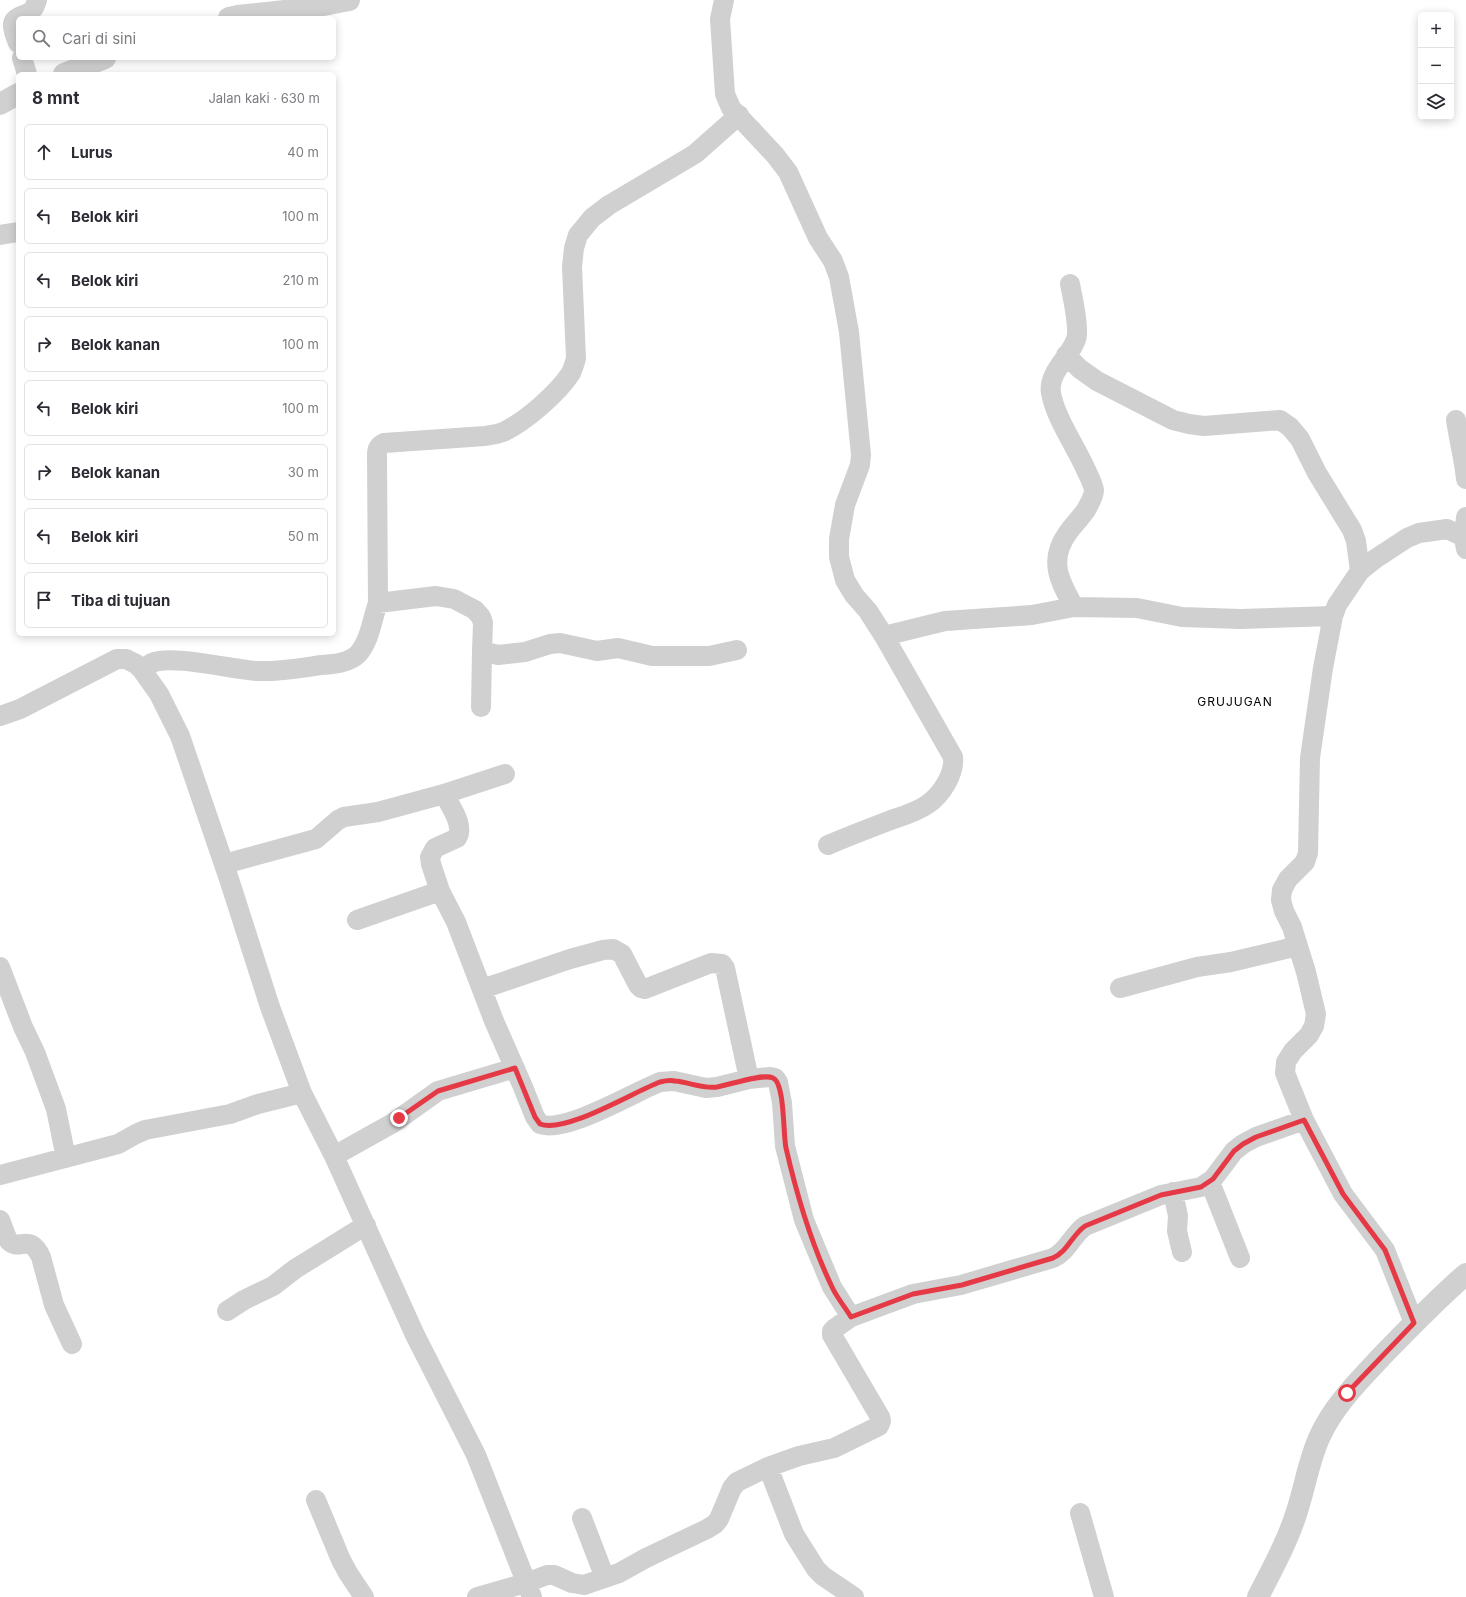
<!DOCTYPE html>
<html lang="id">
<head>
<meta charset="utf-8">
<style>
	:root { --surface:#fff; --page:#f2f2f3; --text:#2b2b33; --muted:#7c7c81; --line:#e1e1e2 }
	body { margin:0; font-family:Inter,sans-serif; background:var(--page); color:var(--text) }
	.controls { position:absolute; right:12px; top:12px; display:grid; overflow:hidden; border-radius:6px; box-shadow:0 2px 10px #0003 }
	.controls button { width:36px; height:36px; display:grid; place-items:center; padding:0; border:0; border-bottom:1px solid var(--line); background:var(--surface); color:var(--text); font:20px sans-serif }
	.stop { position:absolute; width:12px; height:12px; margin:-9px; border:3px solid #e63946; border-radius:50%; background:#fff }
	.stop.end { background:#e63946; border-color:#fff; box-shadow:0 1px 4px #0008 }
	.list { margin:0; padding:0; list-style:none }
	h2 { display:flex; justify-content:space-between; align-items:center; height:52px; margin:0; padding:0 16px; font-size:17px }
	h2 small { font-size:13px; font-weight:400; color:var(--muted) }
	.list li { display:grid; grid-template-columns:26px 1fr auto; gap:12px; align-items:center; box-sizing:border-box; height:56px; margin:0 8px 8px; padding:0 8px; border:1px solid var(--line); border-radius:6px }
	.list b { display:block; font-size:15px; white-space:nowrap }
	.list em { font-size:13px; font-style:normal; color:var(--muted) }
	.icon { flex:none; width:22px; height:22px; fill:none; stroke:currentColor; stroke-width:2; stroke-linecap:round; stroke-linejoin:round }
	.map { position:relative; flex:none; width:1466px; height:1597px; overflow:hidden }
	.search { position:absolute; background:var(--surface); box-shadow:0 2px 10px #0003; left:16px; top:16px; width:320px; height:44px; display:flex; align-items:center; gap:10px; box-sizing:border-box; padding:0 14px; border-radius:6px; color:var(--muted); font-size:15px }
	.panel { position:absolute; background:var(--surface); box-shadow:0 2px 10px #0003; left:16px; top:72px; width:320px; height:564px; border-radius:6px }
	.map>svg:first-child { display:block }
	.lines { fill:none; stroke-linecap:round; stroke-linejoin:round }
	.minor { stroke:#d0d0d0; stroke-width:20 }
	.tertiary { stroke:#d0d0d0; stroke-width:22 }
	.route { stroke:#e63946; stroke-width:5 }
	.labels { text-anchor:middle; stroke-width:4; stroke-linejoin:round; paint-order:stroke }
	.quarter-label { font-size:12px; letter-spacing:1px; fill:#000; stroke:#fff }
</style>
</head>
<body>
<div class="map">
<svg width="1466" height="1597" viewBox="0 0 1466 1597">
	<rect width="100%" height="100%" fill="#fff"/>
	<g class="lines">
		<!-- minor -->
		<path class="minor" d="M724,0l-4,19 5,75 6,14 44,47 13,17 30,66 15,23 6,16 10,55 12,123 -1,10 -15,40 -6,34v18l6,23 9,15 14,16 16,25 69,121c2,17 -12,38 -25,47 -11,8 -25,12 -37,16 -21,8 -42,16 -63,25
			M18,43c-2,-5 -6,-14 -5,-19 1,-9 16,-8 20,-15 2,-2 3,-6 4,-9
			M22,58l5,16
			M0,235l18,-3
			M1070,284c3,16 8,35 7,51 -2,18 -30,36 -26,58 4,24 25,54 35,77 3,6 7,14 8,20 0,7 -5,14 -8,20 -6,9 -13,15 -19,24 -19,27 -7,48 7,73
			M1066,355l14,14 17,12 76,39 16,4 15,2 76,-6 10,7 10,12 17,34 35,57 4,11 4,30
			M1456,420c3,20 8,39 10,59
			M1466,549l-2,-12 2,-20
			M378,603l-1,-148c0,-6 1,-9 7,-12l101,-7c6,-1 13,-2 18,-4 22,-10 55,-39 68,-59 2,-5 4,-10 5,-15l-4,-91 2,-19 4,-13 14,-17 17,-13 86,-51 44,-39
			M884,636l61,-15 87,-6 42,-8 63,1 45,9 58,2 93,-3
			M142,670c3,-2 7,-6 10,-7 19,-9 82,7 105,8 22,1 43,-3 64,-6 13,-1 28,-2 37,-11 12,-13 14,-35 20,-51l58,-7 18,3 21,11 6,7 2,6 -1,28 16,4 27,-3 25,-8 10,-1 37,8 21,-3 34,8h57l28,-6
			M481,707l1,-56
			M0,716l20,-7 97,-50h9l10,5 6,6 17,24 21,42 49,143 41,128 32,86 32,63 81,179 61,120 56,142
			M444,794c6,12 21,31 13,44l-22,10 -5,9 1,7 9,27 16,31 38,99 29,66 12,30 5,7c25,10 94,-32 120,-42l14,-1 32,7 11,-1 32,-8
			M224,864l92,-25 22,-19 6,-3 34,-5 66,-18 61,-20
			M357,920l83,-29
			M0,967l23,60 12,25 21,57 10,49
			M1120,988l77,-21 34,-5 67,-16
			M482,989l88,-30 33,-9 10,-1 9,5 16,31 3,3 4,1 66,-26 11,1 3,4 24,111 21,-2 5,1 3,4 4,21 3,43 19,74 28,67 19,30 62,-23 48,-9 92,-27c15,-7 19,-23 32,-32l76,-31 40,-8 12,-8 21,-28 9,-7 13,-7 48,-17
			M334,1156l59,-33 45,-32 77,-23
			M0,1175l118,-31 18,-10 9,-4 85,-16 28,-10 44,-11
			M1210,1182l30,76
			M1173,1192l5,24 -1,15 5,21
			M0,1220c3,6 5,16 9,21 11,11 20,-9 32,16l13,48 18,39
			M227,1311l17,-11 29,-14 22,-17 71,-44
			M1414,1323l-29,-73 -42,-56 -39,-74 -19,-47 1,-11 7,-11 16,-16 5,-9 2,-12 -10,-42 -14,-45 -8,-16 -3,-11 1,-10 6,-11 17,-17 3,-9 2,-95 13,-90 10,-52 4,-11 23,-34 15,-12 32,-21 12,-5 28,-4 19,9
			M768,1467l26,67 22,35 7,7 31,21
			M316,1500l25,60 7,13 16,24
			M1080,1513l24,84
			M582,1518l23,60
			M477,1597l49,-14 21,-8h7l18,8 12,2 35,-12 27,-15 61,-29 8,-5 4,-5 13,-31 5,-6 31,-15 31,-11 35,-8 45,-22 2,-5 -1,-4 -48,-82v-4l2,-2 17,-12"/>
		<!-- tertiary -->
		<path class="tertiary" d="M229,18l9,-2 65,-7 46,-9
			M64,74l41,-16
			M0,104l18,-10
			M1258,1597c14,-28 30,-56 39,-86 8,-24 12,-52 23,-75 14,-31 39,-55 61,-79 28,-29 55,-57 85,-83"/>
	</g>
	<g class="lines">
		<!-- route -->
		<path class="route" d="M399,1118l39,-27 77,-23 20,49 5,7c25,10 93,-32 120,-42 4,-1 10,-2 15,-1 14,1 27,8 42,6 12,-2 46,-14 56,-9 12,5 10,57 13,70 11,48 25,96 47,141 5,10 12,18 18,28l62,-23 49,-9 91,-27c15,-7 19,-23 32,-32l76,-31 40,-8 12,-8 21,-28 9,-7 13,-7 48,-17 39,74 42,56 29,73 -67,70"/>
	</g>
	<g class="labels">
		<!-- quarter labels -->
		<g class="quarter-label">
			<text x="1235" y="706">GRUJUGAN</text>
		</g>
	</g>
</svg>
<div class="controls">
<button>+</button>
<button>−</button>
<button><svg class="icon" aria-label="layers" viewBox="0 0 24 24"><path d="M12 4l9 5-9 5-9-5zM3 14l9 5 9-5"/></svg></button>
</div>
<div class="stop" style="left:1347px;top:1393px"></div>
<div class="stop end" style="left:399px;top:1118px"></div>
<div class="search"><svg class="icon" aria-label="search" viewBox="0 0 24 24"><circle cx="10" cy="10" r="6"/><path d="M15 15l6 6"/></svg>Cari di sini</div>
<section class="panel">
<h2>8 mnt<small>Jalan kaki · 630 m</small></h2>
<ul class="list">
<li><svg class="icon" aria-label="ahead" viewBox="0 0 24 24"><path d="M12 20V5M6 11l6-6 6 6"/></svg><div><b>Lurus</b></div><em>40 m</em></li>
<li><svg class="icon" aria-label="left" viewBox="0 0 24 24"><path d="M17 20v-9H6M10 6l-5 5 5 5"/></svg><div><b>Belok kiri</b></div><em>100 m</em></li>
<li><svg class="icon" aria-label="left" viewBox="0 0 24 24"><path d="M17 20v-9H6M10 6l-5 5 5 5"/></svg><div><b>Belok kiri</b></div><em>210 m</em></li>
<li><svg class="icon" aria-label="right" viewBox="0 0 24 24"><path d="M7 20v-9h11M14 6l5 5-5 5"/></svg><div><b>Belok kanan</b></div><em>100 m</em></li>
<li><svg class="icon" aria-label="left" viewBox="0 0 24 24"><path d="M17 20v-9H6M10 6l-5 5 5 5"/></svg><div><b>Belok kiri</b></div><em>100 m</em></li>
<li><svg class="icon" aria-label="right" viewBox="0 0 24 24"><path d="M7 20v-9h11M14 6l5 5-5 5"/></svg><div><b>Belok kanan</b></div><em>30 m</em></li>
<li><svg class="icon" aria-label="left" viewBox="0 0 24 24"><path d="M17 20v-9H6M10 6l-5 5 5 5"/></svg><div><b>Belok kiri</b></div><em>50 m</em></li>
<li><svg class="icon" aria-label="arrive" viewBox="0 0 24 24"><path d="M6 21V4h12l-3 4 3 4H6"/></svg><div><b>Tiba di tujuan</b></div></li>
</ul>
</section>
</div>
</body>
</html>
